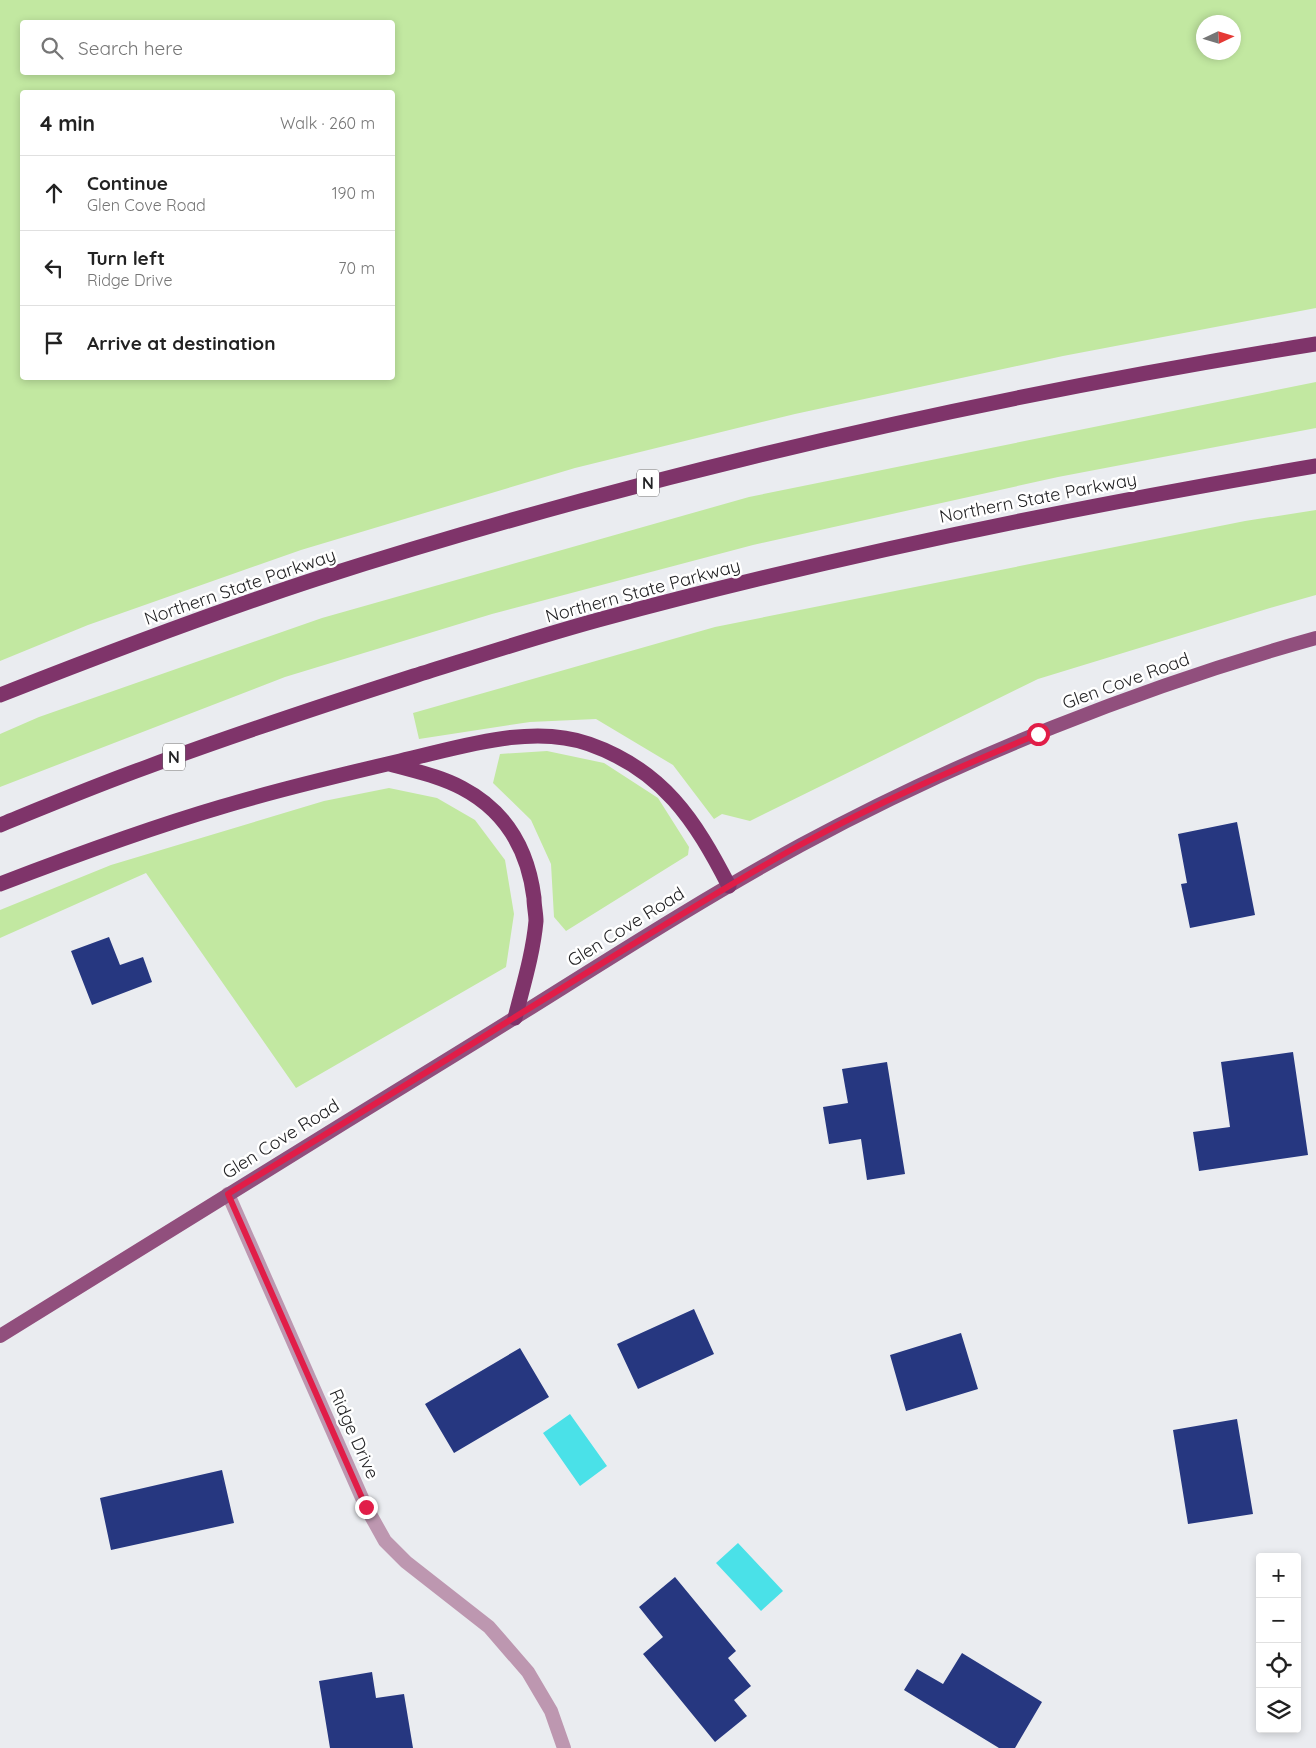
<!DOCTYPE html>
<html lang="en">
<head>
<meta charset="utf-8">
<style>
	:root { --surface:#fff; --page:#f6f6f6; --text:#222; --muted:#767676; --line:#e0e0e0 }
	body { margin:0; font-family:Quicksand,sans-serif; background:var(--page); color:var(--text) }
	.controls { position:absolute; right:15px; bottom:15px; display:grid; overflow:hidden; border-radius:5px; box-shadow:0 2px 8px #0003 }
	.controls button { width:45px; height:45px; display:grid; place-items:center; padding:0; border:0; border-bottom:1px solid var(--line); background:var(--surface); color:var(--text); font:25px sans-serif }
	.compass { position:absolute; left:1196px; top:15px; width:45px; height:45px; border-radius:50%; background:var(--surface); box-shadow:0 2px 8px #0003; rotate:86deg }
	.stop { position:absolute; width:15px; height:15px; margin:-11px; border:4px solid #e11d48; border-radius:50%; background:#fff }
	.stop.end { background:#e11d48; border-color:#fff; box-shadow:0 1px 5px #0008 }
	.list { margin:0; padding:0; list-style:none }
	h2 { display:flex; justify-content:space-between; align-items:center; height:65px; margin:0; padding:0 20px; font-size:21px }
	h2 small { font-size:16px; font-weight:400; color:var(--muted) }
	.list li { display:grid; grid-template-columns:32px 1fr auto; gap:15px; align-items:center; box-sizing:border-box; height:75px; padding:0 20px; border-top:1px solid var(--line) }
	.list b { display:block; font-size:19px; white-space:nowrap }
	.list p { margin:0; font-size:16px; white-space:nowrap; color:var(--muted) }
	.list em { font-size:16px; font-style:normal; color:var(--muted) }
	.icon { flex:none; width:28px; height:28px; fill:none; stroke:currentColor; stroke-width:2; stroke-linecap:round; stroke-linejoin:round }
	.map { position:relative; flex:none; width:1316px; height:1748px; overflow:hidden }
	.search { position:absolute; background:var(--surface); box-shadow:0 2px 8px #0003; left:20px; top:20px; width:375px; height:55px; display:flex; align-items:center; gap:12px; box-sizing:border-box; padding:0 18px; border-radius:5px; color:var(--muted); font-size:19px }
	.panel { position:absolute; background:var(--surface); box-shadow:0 2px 8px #0003; left:20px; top:90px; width:375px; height:290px; border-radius:5px }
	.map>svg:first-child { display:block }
	.green { fill:#c2e8a1; fill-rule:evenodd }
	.water { fill:#4ae1e8 }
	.building { fill:#263780 }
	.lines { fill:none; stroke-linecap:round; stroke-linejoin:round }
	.minor { stroke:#bd97b0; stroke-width:14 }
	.primary { stroke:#914f7d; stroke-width:14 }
	.motorway { stroke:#7f346a; stroke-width:15 }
	.route { stroke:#e11d48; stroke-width:6 }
	.labels { text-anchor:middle; stroke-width:5; stroke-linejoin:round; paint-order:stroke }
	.shield { fill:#fff; stroke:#656566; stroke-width:1 }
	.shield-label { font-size:16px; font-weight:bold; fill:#232325 }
	.street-label { font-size:18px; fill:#232325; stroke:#fff }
</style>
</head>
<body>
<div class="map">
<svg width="1316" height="1748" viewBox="0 0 1316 1748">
	<rect width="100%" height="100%" fill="#eaecf0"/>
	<!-- green -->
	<path class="green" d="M0,0h1316v308l-253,48 -268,58 -220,54 -274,82 -213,75 -88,36zM22,22h370v50h-370zM1204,22h30v30h-30zM392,92v286h-370v-286z
		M1316,382v46l-258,49 -305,68 -261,69 -207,63 -285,110v-53l39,-17 283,-99 427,-121z
		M1316,510v85l-46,13 -232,71 -288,142 -28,-7 -8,5 -41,-54 -77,-46 -66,3 -111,17 -6,-26 302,-86 530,-106z
		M547,751l57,12 54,35 31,49 -1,8 -122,76 -12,-14 -3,-53 -20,-44 -38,-37 7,-29z
		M389,788l48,10 38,22 30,40 9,54 -8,53 -210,121 -150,-215 -146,65v-28l111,-45 213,-64z"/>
	<!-- water -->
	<path class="water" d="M570,1414l37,52 -27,20 -37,-53z
		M738,1543l45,48 -22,20 -45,-48z"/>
	<!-- building -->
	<path class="building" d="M1237,822l18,93 -65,13 -9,-44 6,-1 -9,-49z
		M109,937l11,28 23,-8 9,25 -60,23 -21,-54z
		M1293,1052l15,103 -109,16 -6,-39 37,-5 -9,-65z
		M887,1062l18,112 -38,6 -6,-41 -32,5 -6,-37 25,-4 -6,-34z
		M694,1309l20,45 -76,35 -21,-45z
		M961,1333l17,56 -72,22 -16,-56z
		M520,1348l29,49 -95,56 -29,-49z
		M1237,1419l16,95 -65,10 -15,-94z
		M222,1470l12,53 -123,27 -11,-52z
		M675,1577l61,74 -8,7 23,28 -17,14 13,16 -32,26 -72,-88 20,-17 -24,-30z
		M962,1653l80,49 -27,46h-16l-95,-58 13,-21 26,15z
		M372,1672l4,26 28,-4 9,54h-83l-11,-67z"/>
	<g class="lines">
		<!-- minor -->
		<path class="minor" d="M228,1194l138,313 19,34 21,21 83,65 39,45 23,39 13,37"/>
		<!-- primary -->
		<path class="primary" d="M0,1336c160,-99 319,-198 479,-296 107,-66 212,-135 322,-195 161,-87 339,-158 515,-207"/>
		<!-- motorway -->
		<path class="motorway" d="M0,695c104,-41 209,-81 316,-116 326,-104 662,-181 1000,-235
			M390,764c24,7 50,12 72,24 44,23 66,62 72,110 0,8 2,16 2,23 -3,33 -13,65 -21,97
			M0,825c49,-20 97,-40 147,-58 88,-33 177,-62 267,-91 61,-19 122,-39 184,-56 236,-64 476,-113 718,-154
			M0,884c73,-28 146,-55 221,-77 59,-18 119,-32 179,-46 58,-13 131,-38 189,-17 74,26 106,76 140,142"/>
	</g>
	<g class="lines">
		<!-- route -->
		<path class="route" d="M366,1507l-138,-313c96,-59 192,-117 287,-177 95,-58 188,-118 285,-172 77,-42 157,-77 238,-111"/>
	</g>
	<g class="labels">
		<!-- shield labels -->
		<g class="shield">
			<rect x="637" y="469.5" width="22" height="27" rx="4"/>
			<rect x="163" y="743.5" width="22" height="27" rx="4"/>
		</g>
		<g class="shield-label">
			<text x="648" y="489">N</text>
			<text x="174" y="763">N</text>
		</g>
		<!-- street labels -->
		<g class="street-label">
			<text transform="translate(1038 498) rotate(-11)" y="6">Northern State Parkway</text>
			<text transform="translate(240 587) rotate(-19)" y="6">Northern State Parkway</text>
			<text transform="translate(643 591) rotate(-15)" y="6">Northern State Parkway</text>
			<text transform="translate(1126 681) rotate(-20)" y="6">Glen Cove Road</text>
			<text transform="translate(626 927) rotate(-32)" y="6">Glen Cove Road</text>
			<text transform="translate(281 1139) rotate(-32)" y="6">Glen Cove Road</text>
			<text transform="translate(354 1434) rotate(66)" y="6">Ridge Drive</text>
		</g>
	</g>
</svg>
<div class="controls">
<button>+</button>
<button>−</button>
<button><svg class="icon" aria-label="locate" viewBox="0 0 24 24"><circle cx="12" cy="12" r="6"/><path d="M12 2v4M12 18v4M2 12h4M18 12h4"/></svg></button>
<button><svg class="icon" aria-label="layers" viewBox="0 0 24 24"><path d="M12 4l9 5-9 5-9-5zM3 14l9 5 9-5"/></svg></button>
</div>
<svg class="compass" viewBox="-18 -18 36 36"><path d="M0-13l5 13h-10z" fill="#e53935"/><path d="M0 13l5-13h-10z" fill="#767676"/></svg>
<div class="stop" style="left:1038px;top:734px"></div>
<div class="stop end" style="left:366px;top:1507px"></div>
<div class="search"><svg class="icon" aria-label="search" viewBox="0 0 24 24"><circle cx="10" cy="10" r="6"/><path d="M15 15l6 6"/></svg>Search here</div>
<section class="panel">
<h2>4 min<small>Walk · 260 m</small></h2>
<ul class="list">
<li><svg class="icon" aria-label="ahead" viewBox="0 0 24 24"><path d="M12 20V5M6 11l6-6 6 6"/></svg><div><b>Continue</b><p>Glen Cove Road</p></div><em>190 m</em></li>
<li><svg class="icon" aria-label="left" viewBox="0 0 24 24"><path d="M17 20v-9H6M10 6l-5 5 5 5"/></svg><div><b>Turn left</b><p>Ridge Drive</p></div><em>70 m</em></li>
<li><svg class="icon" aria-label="arrive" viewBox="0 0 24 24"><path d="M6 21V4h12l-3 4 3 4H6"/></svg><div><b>Arrive at destination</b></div></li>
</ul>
</section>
</div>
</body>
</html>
